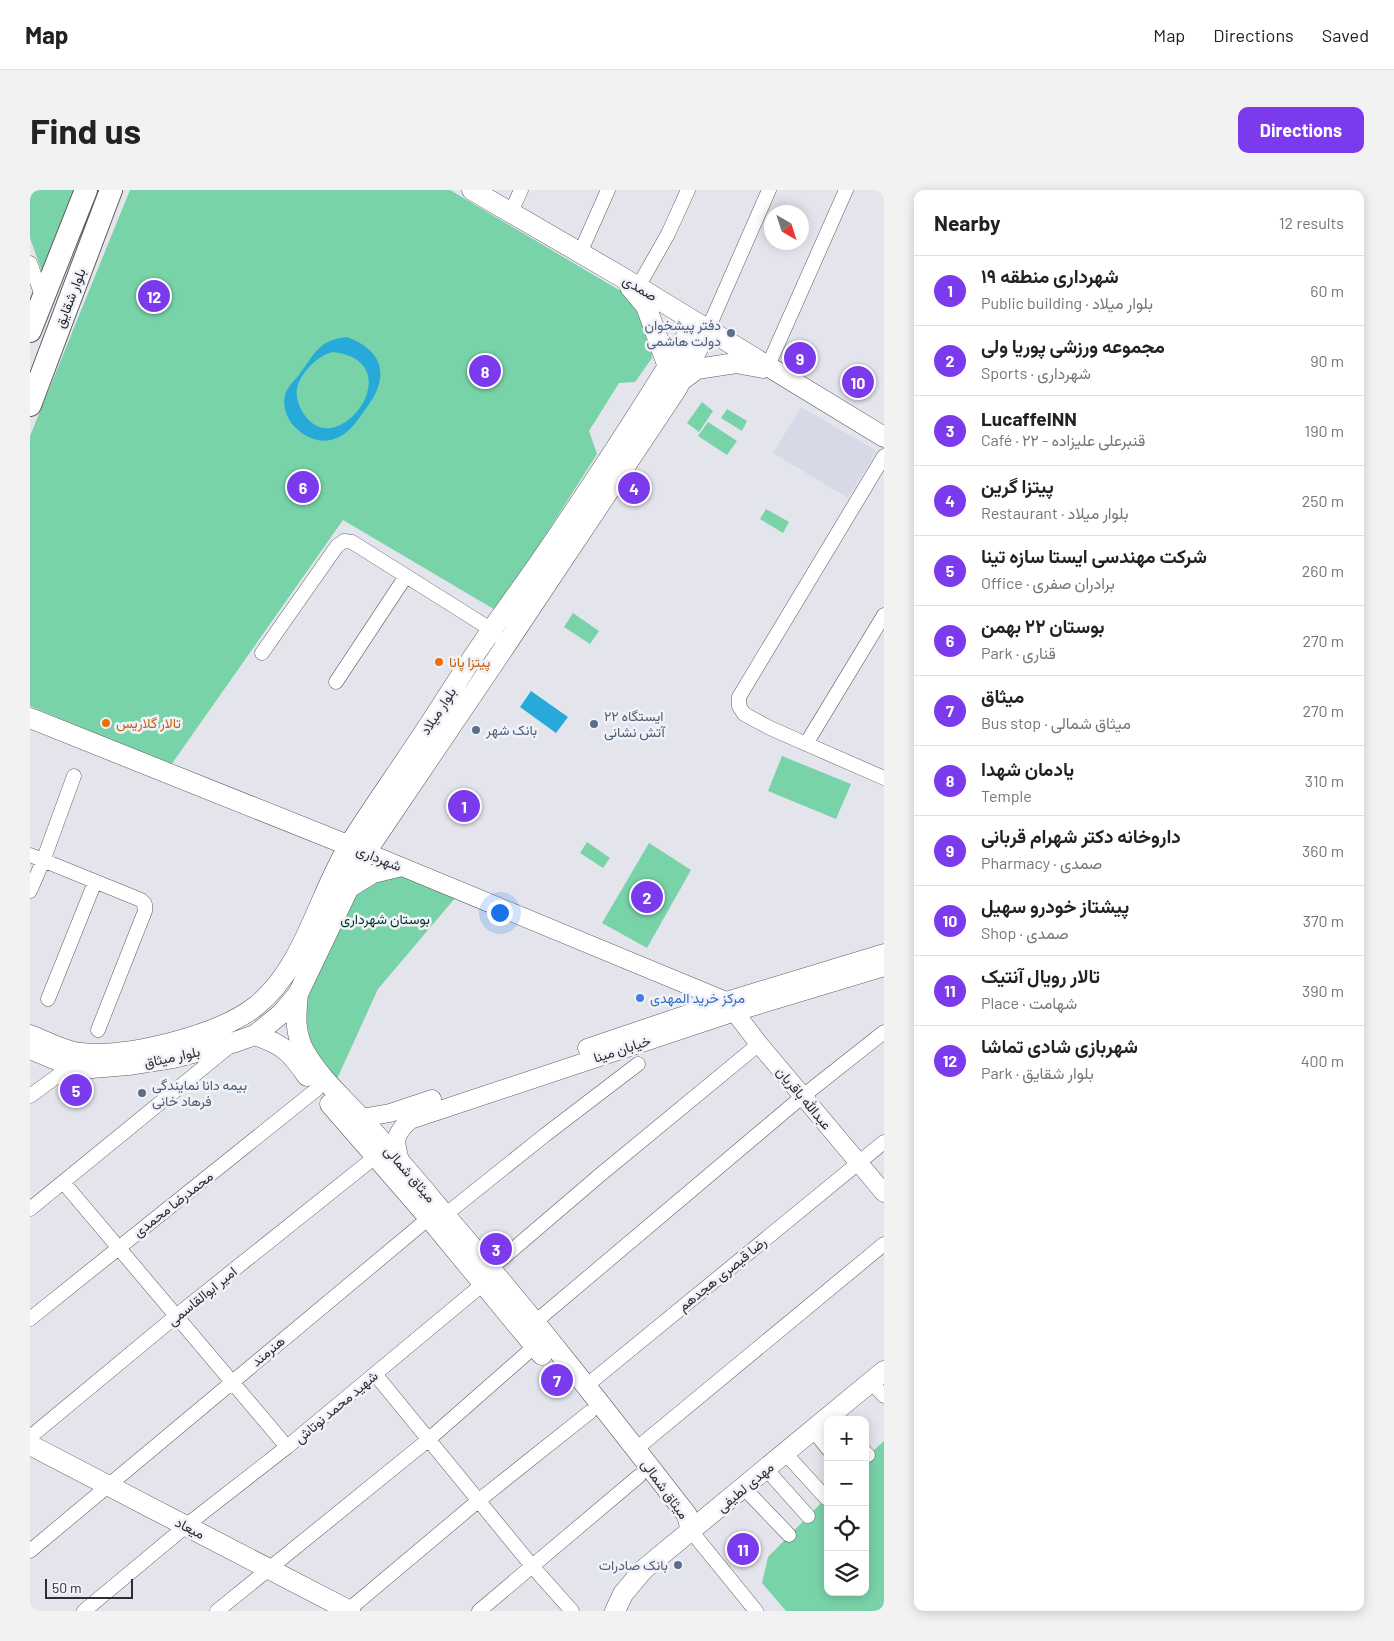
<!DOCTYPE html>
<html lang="en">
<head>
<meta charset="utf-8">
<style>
	:root { --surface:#fff; --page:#f2f2f2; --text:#222; --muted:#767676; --line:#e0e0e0; --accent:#7c3aed }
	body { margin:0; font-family:Barlow,Vazirmatn,sans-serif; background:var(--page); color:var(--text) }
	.controls { position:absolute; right:15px; bottom:15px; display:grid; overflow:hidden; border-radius:10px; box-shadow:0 2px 12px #0003 }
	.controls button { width:45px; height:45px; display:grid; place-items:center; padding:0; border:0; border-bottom:1px solid var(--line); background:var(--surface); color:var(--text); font:25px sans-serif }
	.compass { position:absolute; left:734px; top:15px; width:45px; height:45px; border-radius:50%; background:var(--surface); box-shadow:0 2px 12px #0003; rotate:141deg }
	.scale { position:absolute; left:15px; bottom:12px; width:88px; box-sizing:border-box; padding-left:5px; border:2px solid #2d2d30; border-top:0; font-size:14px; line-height:18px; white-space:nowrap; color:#2d2d30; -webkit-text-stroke:4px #f1f2f9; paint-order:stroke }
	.you { position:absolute; left:469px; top:722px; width:18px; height:18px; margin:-12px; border:4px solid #fff; border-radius:50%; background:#1a73e8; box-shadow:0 0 0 8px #1a73e833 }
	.badge { display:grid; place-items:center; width:32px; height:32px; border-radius:50%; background:var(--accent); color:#fff; font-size:16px; font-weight:700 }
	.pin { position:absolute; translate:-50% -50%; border:2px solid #fff; box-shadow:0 1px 5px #0006 }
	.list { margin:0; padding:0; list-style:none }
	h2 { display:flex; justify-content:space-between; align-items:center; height:65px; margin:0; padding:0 20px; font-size:21px }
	h2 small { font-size:16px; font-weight:400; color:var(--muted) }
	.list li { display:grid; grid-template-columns:32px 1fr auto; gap:15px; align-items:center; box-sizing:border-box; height:70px; padding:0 20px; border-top:1px solid var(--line) }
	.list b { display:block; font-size:19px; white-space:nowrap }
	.list p { margin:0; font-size:16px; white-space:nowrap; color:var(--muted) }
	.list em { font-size:16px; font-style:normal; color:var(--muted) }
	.icon { flex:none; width:28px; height:28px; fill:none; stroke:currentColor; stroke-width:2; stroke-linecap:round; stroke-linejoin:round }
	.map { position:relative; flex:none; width:854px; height:1421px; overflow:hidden; border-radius:10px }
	header { display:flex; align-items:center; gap:30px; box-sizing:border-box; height:70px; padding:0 25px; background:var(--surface); border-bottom:1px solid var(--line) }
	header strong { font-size:24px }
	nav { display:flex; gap:28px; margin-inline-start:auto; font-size:18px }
	.intro { display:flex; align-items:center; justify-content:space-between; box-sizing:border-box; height:120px; padding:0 30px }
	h1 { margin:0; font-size:35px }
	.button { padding:12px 22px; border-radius:10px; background:var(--accent); color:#fff; font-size:18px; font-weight:700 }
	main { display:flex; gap:30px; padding:0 30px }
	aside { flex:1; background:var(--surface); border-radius:10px; box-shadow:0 2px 12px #0003 }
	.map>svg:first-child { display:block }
	.built { fill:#d7d9e7 }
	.green { fill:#79d3a9 }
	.water { fill:#27a9da; fill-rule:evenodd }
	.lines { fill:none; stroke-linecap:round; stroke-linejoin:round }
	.minor-casing { stroke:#5b5c62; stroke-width:15 }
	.tertiary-casing { stroke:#5b5c62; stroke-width:19 }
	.secondary-casing { stroke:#5b5c62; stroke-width:21 }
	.primary-casing { stroke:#5b5c62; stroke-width:24 }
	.minor { stroke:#fff; stroke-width:14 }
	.tertiary { stroke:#fff; stroke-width:18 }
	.secondary { stroke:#fff; stroke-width:20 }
	.primary { stroke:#fff; stroke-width:22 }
	.service-dot { fill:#5c6f8a; stroke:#f1f2f9; stroke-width:2 }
	.food-dot { fill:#e8710a; stroke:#f1f2f9; stroke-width:2 }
	.shop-dot { fill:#3f7fe0; stroke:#f1f2f9; stroke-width:2 }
	.labels { text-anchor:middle; stroke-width:5; stroke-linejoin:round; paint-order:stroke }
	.street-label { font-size:14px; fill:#2d2d30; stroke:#f1f2f9 }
	.service-label { font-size:14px; fill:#4e5e75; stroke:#f1f2f9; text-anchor:start }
	.food-label { font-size:14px; fill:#c56008; stroke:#f1f2f9; text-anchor:start }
	.park-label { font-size:14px; fill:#033724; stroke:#f1f2f9 }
	.shop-label { font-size:14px; fill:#366cbe; stroke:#f1f2f9; text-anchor:start }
</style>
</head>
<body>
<header>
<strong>Map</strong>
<nav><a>Map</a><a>Directions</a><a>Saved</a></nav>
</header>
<div class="intro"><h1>Find us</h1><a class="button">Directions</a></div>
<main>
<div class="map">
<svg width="854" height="1421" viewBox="0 0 854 1421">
	<rect width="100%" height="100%" fill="#e4e5ec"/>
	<!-- built -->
	<path class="built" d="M771,217l76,44 -29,47 -75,-45z"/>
	<!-- green -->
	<path class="green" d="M0,0h45l-33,82 -12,-34z
		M100,0h320l181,107 20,36 1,25 -17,24 -16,1 -30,48 8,23 -100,157 -154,-91 -172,245 -141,-59v-270z
		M672,212l11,9 -14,21 -12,-9z
		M697,219l20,12 -5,10 -21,-13z
		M678,232l29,19 -10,14 -29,-19z
		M736,319l23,13 -6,11 -23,-14z
		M543,423l26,18 -9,13 -26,-17z
		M752,566l69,28 -15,35 -68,-28z
		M557,652l23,16 -7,10 -23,-15z
		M619,653l42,27 -44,78 -45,-25z
		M366,684l60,23 -78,92 -42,92 -21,-29 -5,-12 -4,-22 1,-23 47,-104 20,-12z
		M854,1251v170h-98l-24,-28 6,-26 60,-61v96h37v-134z"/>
	<!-- water -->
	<path class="water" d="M317,147c40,15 42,43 17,74 -4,6 -9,13 -14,18 -18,18 -41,14 -57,-4 -8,-9 -13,-27 -4,-38 3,-5 8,-9 12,-15 15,-20 18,-32 46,-35zM303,162c78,9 9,106 -25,67 -7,-7 -13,-21 -11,-31 4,-16 21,-33 36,-36z
		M501,501l37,26 -12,16 -36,-26z"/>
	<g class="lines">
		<defs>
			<path id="minor" d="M481,22l10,-22
				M550,63l28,-63
				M0,73l13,35
				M608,97l30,-53 20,-44
				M678,139l61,-139
				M738,176l78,-176
				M854,266l-145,241v9l5,8 26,14 114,50
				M232,463l75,-107 7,-5 8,1 140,88 5,6
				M306,492l70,-106
				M776,554l78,-129
				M0,665l111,45 4,4v7l-47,119
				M0,701l13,-30 31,-85
				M18,809l47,-117
				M0,906l41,-30
				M33,992l224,265
				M0,1019l201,-164
				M415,1025l100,-80 93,-71
				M460,1079l110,-94 159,-131
				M0,1129l287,-230
				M504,1133l269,-227 81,-64
				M345,1184l157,192 40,45
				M841,1192l13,14
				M556,1196l298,-244
				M783,1240l15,19
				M0,1247l146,-121 199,-159
				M606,1259l248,-205
				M835,1262l3,3
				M755,1263l41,45
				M736,1279l42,47
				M714,1298l45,47
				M661,1341l65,80
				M0,1361l399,-333
				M54,1421l108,-90 95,-74 196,-163
				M187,1421l211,-171 107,-94
				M317,1421l131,-110 112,-89
				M449,1421l160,-135"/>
			<path id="tertiary" d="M336,662l360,149 33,43 125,149
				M317,700l26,-16 29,-7
				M557,858l139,-47 158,-48
				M331,928l29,-5 42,-14
				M371,974c-6,-21 -9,-28 9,-44l325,-108 149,-45"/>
			<path id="secondary" d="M442,0l148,86 264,161
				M600,97l16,19 22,61
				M652,190l15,-11 39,-6 27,5
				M0,528l330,132
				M268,804c-2,20 -4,39 7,58 14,25 37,45 56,66 29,32 57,64 84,97 84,97 163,198 242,300l4,16
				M0,845c16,6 33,16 50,18 47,5 138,-17 176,-47 49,-39 62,-112 95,-164 22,-35 47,-70 70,-105 21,-31 40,-63 61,-93 18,-27 37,-52 55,-78 55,-80 108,-161 158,-244
				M225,845c28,10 35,16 52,41
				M0,859l41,17 21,2 36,-3 45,-7 62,-16 20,-7 26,-21 17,-20 68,-142 140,-207 170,-255 32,-61
				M300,914l99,114 113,137
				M0,1255l320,166
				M585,1421l8,-17 20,-24 241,-199"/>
			<path id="primary" d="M0,141l56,-141
				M0,215l81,-215"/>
		</defs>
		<!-- minor casing -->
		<use href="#minor" class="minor-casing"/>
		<!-- tertiary casing -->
		<use href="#tertiary" class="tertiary-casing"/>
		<!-- secondary casing -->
		<use href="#secondary" class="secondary-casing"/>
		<!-- primary casing -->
		<use href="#primary" class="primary-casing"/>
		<!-- minor -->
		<use href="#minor" class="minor"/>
		<!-- tertiary -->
		<use href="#tertiary" class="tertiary"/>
		<!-- secondary -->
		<use href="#secondary" class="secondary"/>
		<!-- primary -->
		<use href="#primary" class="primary"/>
	</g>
	<!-- markers -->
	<g class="service-dot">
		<circle cx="701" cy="143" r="5"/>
		<circle cx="564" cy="534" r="5"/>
		<circle cx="446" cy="540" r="5"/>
		<circle cx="112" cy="903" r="5"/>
		<circle cx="648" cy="1375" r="5"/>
	</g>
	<g class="food-dot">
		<circle cx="409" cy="472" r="5"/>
		<circle cx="76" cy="533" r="5"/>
	</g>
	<circle class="shop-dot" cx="610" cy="808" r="5"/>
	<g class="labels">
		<!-- street labels -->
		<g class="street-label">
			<text transform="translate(610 98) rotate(31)" y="5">صمدی</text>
			<text transform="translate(40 108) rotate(-69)" y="5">بلوار شقایق</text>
			<text transform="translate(408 521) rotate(-57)" y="5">بلوار میلاد</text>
			<text transform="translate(349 668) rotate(22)" y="5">شهرداری</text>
			<text transform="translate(592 859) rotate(-18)" y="5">خیابان مینا</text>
			<text transform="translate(142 867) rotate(-12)" y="5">بلوار میثاق</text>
			<text transform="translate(774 908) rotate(50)" y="5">عبدالله باقریان</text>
			<text transform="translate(380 984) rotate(49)" y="5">میثاق شمالی</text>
			<text transform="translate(143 1014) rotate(-38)" y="5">محمدرضا محمدی</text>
			<text transform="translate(692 1084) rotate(-39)" y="5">رضا قیصری هجدهم</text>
			<text transform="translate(172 1106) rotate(-39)" y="5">امیر ابوالقاسمی</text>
			<text transform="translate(238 1161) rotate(-40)" y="5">هنرمند</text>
			<text transform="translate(306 1217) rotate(-40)" y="5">شهید محمد نوتاش</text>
			<text transform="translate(715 1297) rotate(-40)" y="5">مهدی لطیفی</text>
			<text transform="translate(635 1299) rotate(54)" y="5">میثاق شمالی</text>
			<text transform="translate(160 1338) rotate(27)" y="5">میعاد</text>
		</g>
		<!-- service labels -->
		<g class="service-label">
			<text x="691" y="140" text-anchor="end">دفتر پیشخوان<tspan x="691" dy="16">دولت هاشمی</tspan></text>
			<text x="574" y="531">ایستگاه ۲۲<tspan x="574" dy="16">آتش نشانی</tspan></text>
			<text x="456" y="545">بانک شهر</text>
			<text x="122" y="900">بیمه دانا نمایندگی<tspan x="122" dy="16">فرهاد خانی</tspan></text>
			<text x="638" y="1380" text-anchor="end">بانک صادرات</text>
		</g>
		<!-- food labels -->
		<g class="food-label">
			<text x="419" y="477">پیتزا پانا</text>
			<text x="86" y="538">تالار گلاریس</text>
		</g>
		<!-- park labels -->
		<g class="park-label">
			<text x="355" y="734">بوستان شهرداری</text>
		</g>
		<!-- shop labels -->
		<g class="shop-label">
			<text x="620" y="813">مرکز خرید المهدی</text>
		</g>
	</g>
</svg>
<div class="controls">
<button>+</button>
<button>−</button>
<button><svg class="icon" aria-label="locate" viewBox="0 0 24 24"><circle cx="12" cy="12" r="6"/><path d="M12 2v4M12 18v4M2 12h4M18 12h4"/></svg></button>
<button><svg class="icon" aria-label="layers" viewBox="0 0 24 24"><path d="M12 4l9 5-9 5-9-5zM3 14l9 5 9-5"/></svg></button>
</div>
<svg class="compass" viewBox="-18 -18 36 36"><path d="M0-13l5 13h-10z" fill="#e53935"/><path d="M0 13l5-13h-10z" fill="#767676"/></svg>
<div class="scale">50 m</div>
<div class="you"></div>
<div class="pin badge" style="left:434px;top:616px">1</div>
<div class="pin badge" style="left:617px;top:707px">2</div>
<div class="pin badge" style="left:466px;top:1059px">3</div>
<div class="pin badge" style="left:604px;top:298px">4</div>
<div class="pin badge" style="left:46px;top:900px">5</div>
<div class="pin badge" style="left:273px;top:297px">6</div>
<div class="pin badge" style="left:527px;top:1190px">7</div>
<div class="pin badge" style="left:455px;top:181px">8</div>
<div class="pin badge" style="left:770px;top:168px">9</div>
<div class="pin badge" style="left:828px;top:192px">10</div>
<div class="pin badge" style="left:713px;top:1359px">11</div>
<div class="pin badge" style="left:124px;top:106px">12</div>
</div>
<aside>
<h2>Nearby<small>12 results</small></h2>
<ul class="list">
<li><span class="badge">1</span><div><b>شهرداری منطقه ۱۹</b><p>Public building · بلوار میلاد</p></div><em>60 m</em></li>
<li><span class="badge">2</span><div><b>مجموعه ورزشی پوریا ولی</b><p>Sports · شهرداری</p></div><em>90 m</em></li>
<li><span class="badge">3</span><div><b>LucaffeINN</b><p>Café · قنبرعلی علیزاده - ۲۲</p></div><em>190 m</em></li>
<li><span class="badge">4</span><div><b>پیتزا گرین</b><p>Restaurant · بلوار میلاد</p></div><em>250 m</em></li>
<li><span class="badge">5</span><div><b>شرکت مهندسی ایستا سازه تینا</b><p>Office · برادران صفری</p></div><em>260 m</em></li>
<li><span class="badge">6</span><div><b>بوستان ۲۲ بهمن</b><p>Park · قناری</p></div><em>270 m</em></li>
<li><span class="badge">7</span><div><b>میثاق</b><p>Bus stop · میثاق شمالی</p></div><em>270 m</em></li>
<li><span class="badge">8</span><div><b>یادمان شهدا</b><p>Temple</p></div><em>310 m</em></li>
<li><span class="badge">9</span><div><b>داروخانه دکتر شهرام قربانی</b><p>Pharmacy · صمدی</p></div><em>360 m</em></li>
<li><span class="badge">10</span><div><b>پیشتاز خودرو سهیل</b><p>Shop · صمدی</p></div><em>370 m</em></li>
<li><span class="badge">11</span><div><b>تالار رویال آنتیک</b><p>Place · شهامت</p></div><em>390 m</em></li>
<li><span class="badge">12</span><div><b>شهربازی شادی تماشا</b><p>Park · بلوار شقایق</p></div><em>400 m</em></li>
</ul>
</aside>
</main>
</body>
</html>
